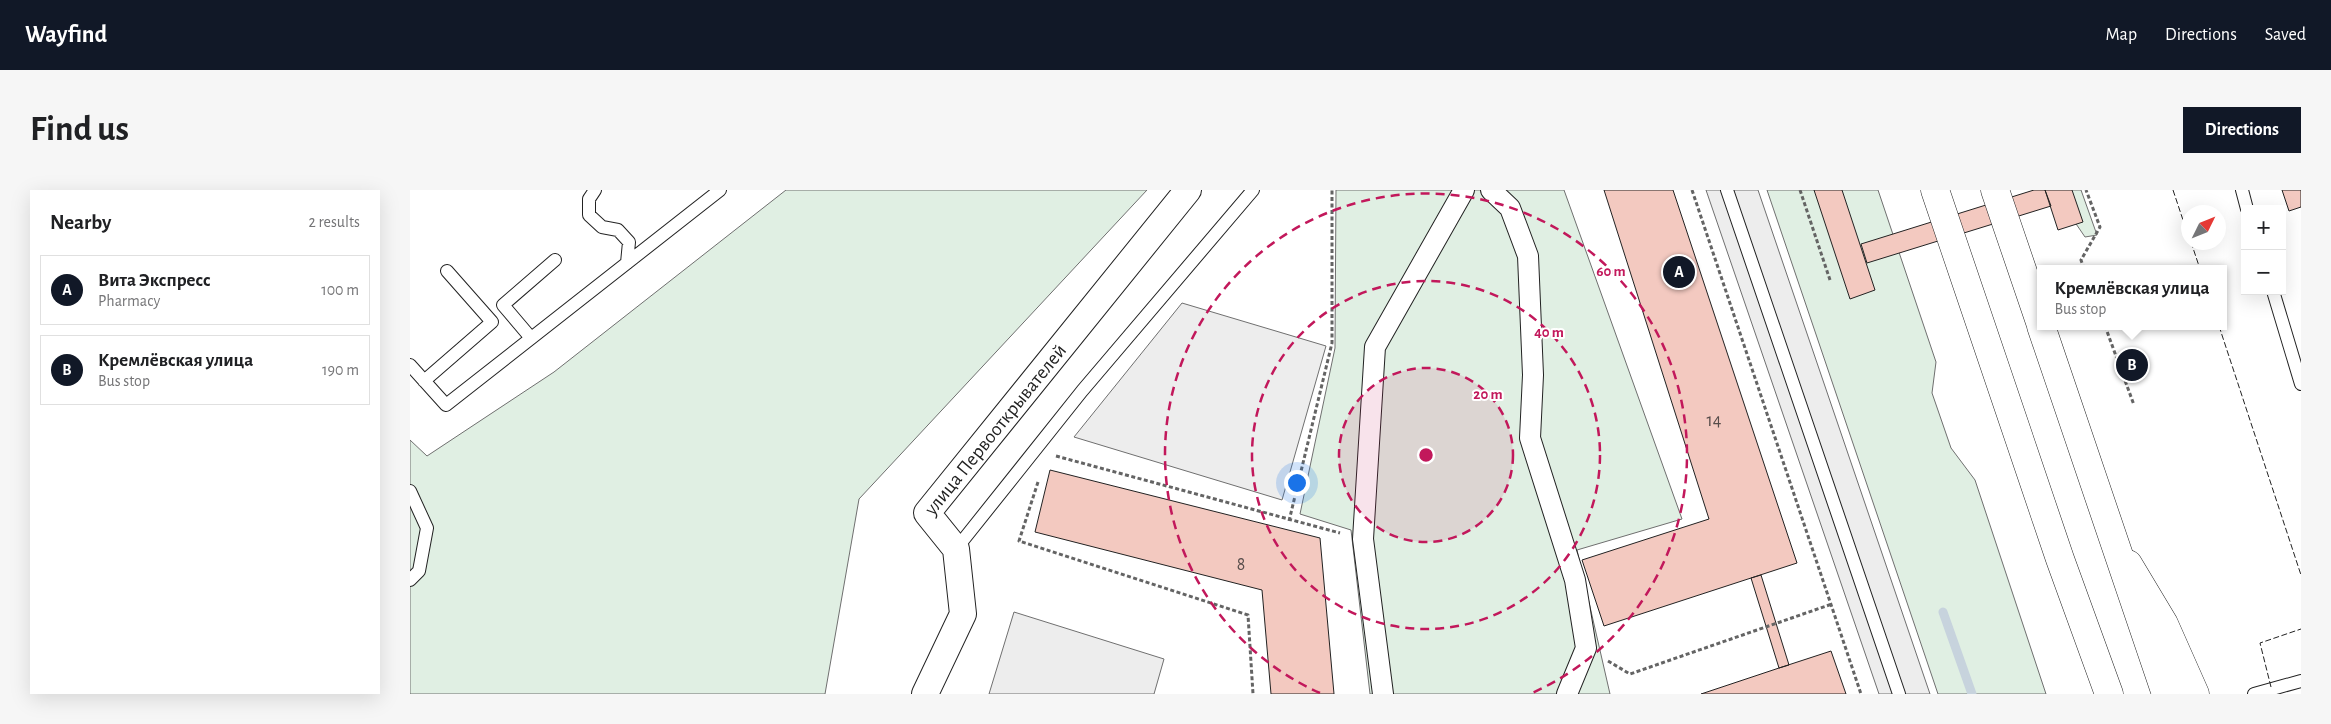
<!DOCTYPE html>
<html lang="en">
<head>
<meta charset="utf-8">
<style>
	:root { --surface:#fff; --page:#f6f6f6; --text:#202124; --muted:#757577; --line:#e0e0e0; --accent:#111827 }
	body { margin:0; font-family:"Alegreya Sans",sans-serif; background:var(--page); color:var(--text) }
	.controls { position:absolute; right:15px; top:15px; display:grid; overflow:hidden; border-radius:0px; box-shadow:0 5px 20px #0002 }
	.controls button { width:45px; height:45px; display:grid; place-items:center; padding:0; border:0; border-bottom:1px solid var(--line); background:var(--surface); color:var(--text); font:25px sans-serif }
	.compass { position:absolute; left:1771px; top:15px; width:45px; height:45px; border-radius:50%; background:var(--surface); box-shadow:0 5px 20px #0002; rotate:47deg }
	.you { position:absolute; left:886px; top:292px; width:18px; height:18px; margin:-12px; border:4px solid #fff; border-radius:50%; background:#1a73e8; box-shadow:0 0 0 8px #1a73e833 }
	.badge { display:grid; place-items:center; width:32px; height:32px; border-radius:50%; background:var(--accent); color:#fff; font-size:16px; font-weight:700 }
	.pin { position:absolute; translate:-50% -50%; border:2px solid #fff; box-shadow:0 1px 5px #0006 }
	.popup { position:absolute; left:1627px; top:75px; width:190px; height:65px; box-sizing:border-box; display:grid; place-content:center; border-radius:0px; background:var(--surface); filter:drop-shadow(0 1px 4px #0005); font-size:16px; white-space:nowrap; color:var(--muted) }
	.popup b { font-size:19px; color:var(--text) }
	.popup::after { content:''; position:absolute; left:50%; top:100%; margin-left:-10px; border:10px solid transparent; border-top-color:var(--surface) }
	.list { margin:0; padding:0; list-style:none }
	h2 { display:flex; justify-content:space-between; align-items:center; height:65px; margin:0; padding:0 20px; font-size:21px }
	h2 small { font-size:16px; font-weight:400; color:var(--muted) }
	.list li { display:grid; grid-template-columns:32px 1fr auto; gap:15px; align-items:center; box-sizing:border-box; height:70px; margin:0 10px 10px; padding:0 10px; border:1px solid var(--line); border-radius:0px }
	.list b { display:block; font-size:19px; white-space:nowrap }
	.list p { margin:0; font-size:16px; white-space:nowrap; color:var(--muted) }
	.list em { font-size:16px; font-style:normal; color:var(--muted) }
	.map { position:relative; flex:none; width:1891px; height:504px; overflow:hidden; border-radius:0px }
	header { display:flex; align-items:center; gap:30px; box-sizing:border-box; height:70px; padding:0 25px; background:var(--accent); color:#fff }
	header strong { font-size:24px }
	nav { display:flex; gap:28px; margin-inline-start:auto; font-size:18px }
	.intro { display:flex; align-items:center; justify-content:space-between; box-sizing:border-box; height:120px; padding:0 30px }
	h1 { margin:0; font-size:35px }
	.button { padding:12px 22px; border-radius:0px; background:var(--accent); color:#fff; font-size:18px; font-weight:700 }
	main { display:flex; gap:30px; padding:0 30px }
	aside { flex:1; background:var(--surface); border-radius:0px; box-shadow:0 5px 20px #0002 }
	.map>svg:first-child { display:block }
	.green { fill:#e0efe3; stroke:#6f6f6f }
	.parking { fill:#ededed; stroke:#6f6f6f }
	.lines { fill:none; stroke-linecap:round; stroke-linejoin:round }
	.stream { stroke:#c7d3dd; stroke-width:9 }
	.building { fill:#f3c9c0; stroke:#222 }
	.service-casing { stroke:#222; stroke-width:14 }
	.pedestrian-casing { stroke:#222; stroke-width:22 }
	.minor-casing { stroke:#222; stroke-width:28 }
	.primary-casing { stroke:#222; stroke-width:29 }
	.trunk-casing { stroke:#222; stroke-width:29 }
	.path { stroke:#646464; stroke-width:3; stroke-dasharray:4 2.5; stroke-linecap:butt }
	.service { stroke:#fff; stroke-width:12 }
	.pedestrian { stroke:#fff; stroke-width:20 }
	.minor { stroke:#fff; stroke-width:26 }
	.primary { stroke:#fff; stroke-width:28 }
	.trunk { stroke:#fff; stroke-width:28 }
	.fence { stroke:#222; stroke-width:1; stroke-dasharray:6 2.5; stroke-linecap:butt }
	.ring { fill:none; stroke:#c2185b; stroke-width:2.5; stroke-dasharray:9 6 }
	.labels { text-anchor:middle; stroke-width:4; stroke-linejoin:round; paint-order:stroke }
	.number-label { font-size:18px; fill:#564c4a }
	.street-label { font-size:20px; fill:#222; stroke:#fff }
	.centre { fill:#c2185b; stroke:#fff; stroke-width:2.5 }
	.ring-label { font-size:15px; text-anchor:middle; font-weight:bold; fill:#c2185b; stroke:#fff; stroke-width:4; stroke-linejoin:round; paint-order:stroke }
</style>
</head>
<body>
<header>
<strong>Wayfind</strong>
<nav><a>Map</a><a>Directions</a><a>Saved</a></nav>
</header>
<div class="intro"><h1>Find us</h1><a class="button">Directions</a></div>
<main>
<aside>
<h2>Nearby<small>2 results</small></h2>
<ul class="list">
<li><span class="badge">A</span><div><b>Вита Экспресс</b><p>Pharmacy</p></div><em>100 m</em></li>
<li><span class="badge">B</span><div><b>Кремлёвская улица</b><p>Bus stop</p></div><em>190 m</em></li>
</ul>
</aside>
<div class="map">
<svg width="1891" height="504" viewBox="0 0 1891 504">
	<rect width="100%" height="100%" fill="#fff"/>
	<!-- green -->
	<path class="green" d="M376,0h361l-288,309 -34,195h-415v-254l17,16 127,-84z
		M926,0h228l118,329 -105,31 33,144h-240l-19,-164 -51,-16 35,-166z
		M1357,0h111l58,172 -4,31 19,55 24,32 71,214h-108z
		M1643,0h28l16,45 -12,2z"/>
	<!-- parking -->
	<path class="parking" d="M1296,0h52l172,504h-51z
		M772,113l144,43 -44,154 -208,-63z
		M604,422l150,47 -10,35h-165z"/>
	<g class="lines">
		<!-- stream -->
		<path class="stream" d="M1533,422l29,82"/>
	</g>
	<!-- building -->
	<path class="building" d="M1194,0h69l124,373 -193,63 -22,-66 127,-41z
		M1404,0h28l33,100 -25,9z
		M1624,0h11l6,16 -184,57 -6,-19z
		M1635,0h27l11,32 -25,8z
		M1872,0h19v17l-12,4z
		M640,280l270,68 14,156h-63l-9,-104 -227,-58z
		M1351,385l28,90 -10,3 -28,-90z
		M1421,461l15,43h-145l78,-26z"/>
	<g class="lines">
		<defs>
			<path id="service" d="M185,0l-6,9v16l13,12 16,3 11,12 -2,21
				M1317,0l172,504
				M1832,0l5,19
				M1863,101l28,93
				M121,148l-28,-33 52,-45
				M0,175l36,40 274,-215
				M14,191l68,-59 -45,-51
				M0,301l17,37 -8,43 -9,9
				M546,359l126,-158 171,-201
				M1844,504l47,-13"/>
			<path id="pedestrian" d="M1081,0l19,18 18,48 5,119 -3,63 45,142 11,68 -19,46
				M973,504l-20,-155 12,-192 89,-157"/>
			<g id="minor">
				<path id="s1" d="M515,504l38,-80 -7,-65 -29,-36 261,-323"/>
			</g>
			<path id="primary" d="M1718,374l36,60 31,70"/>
			<path id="trunk" d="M1525,0l125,369 49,135
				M1585,0l46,135
				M1631,136l125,368"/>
		</defs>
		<!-- service casing -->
		<use href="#service" class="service-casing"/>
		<!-- pedestrian casing -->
		<use href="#pedestrian" class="pedestrian-casing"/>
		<!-- minor casing -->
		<use href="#minor" class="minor-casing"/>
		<!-- primary casing -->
		<use href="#primary" class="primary-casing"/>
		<!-- trunk casing -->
		<use href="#trunk" class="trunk-casing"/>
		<!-- path -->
		<path class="path" d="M1282,0l169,504
			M1390,0l30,90
			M1674,79l-3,-9 19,-33 -14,-37
			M1695,136l29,79
			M646,266l284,77
			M628,292l-19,59 229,74 5,79
			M879,331l43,-178v-153
			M1198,471l22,13 202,-70"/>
		<!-- service -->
		<use href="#service" class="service"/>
		<!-- pedestrian -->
		<use href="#pedestrian" class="pedestrian"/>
		<!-- minor -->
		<use href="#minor" class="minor"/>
		<!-- primary -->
		<use href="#primary" class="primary"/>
		<!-- trunk -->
		<use href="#trunk" class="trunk"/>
		<!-- fence -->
		<path class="fence" d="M1763,0l15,45
			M1781,52l9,27
			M1809,136l82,249
			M1861,497l-11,-44 41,-14"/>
	</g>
	<!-- distance rings -->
	<circle cx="1016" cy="265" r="87" fill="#c2185b" fill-opacity=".12"/>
	<g class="ring">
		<circle cx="1016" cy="265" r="87"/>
		<circle cx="1016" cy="265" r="174"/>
		<path d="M910 503A261 261 0 1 1 1122 503"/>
	</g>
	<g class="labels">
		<!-- number labels -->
		<g class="number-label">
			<text x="1304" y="236">14</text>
			<text x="831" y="380">8</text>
		</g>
		<!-- street labels -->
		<g class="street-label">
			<text dy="7" stroke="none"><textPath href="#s1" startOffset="308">улица Первооткрывателей</textPath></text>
		</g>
	</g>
	<circle cx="1016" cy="265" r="8" class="centre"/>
	<g class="ring-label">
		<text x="1201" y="86">60 m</text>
		<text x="1139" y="147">40 m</text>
		<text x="1078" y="209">20 m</text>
	</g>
</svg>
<div class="controls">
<button>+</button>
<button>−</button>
</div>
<svg class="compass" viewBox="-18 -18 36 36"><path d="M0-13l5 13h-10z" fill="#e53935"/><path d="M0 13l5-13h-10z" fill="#757577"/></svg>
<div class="you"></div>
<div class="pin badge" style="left:1269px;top:82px">A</div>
<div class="pin badge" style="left:1722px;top:175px">B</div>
<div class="popup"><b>Кремлёвская улица</b>Bus stop</div>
</div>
</main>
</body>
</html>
